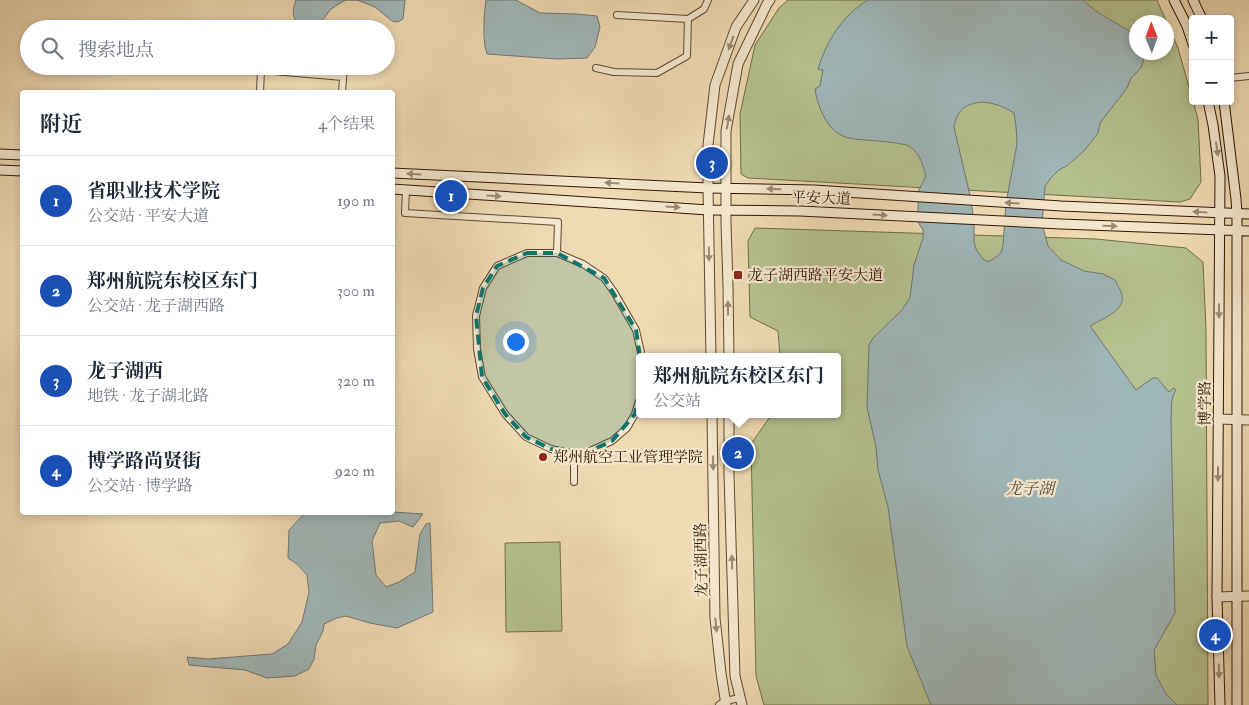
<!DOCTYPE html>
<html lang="zh">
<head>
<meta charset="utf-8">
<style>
	:root { --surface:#fff; --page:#f6f6f7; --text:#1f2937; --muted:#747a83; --line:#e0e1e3; --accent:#b45309 }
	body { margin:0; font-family:"IM FELL Double Pica","Noto Serif SC",serif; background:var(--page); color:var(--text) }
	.controls { position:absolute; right:15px; top:15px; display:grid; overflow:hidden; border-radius:5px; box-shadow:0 2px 8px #0003 }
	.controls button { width:45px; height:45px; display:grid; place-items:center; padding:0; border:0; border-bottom:1px solid var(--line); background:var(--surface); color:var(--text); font:25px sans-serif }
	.compass { position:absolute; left:1129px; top:15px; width:45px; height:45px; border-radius:50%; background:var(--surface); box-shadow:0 2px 8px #0003; rotate:359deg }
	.you { position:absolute; left:515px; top:341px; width:18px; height:18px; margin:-12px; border:4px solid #fff; border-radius:50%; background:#1a73e8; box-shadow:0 0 0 8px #1a73e833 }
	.badge { display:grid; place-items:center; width:32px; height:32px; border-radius:50%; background:var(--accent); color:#fff; font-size:16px; font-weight:700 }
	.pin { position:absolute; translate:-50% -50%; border:2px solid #fff; box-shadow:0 1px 5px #0006 }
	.popup { position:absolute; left:636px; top:353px; width:205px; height:65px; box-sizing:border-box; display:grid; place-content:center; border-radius:5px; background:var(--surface); filter:drop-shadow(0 1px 4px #0005); font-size:16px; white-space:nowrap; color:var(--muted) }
	.popup b { font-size:19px; color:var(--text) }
	.popup::after { content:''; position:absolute; left:50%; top:100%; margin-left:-10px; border:10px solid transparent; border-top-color:var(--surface) }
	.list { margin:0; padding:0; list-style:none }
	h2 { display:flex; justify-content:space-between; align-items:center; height:65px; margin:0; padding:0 20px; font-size:21px }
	h2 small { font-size:16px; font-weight:400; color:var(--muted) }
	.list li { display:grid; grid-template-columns:32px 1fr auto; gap:15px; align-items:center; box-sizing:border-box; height:90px; padding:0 20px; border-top:1px solid var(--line) }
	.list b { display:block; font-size:19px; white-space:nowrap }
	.list p { margin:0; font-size:16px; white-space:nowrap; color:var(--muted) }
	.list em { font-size:16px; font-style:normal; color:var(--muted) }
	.icon { flex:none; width:28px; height:28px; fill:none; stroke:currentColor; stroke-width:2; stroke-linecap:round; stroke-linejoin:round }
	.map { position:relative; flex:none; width:1249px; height:705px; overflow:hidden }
	.search { position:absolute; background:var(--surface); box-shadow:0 2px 8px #0003; left:20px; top:20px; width:375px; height:55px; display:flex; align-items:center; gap:12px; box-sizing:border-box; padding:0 18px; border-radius:28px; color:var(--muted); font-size:19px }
	.panel { position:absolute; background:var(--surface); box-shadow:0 2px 8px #0003; left:20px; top:90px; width:375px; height:425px; border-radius:5px }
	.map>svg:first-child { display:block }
	.green { fill:#b5c190; stroke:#726c4a; fill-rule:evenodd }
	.water { fill:#a0b7b9; stroke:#737771; fill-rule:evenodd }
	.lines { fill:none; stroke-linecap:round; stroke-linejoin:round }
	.minor-casing { stroke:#5f4830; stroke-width:8 }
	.tertiary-casing { stroke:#5f4830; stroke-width:11 }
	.secondary-casing { stroke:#2f1704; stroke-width:11 }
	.minor { stroke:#f5e7ce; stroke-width:6 }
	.tertiary { stroke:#f5e7ce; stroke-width:9 }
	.secondary { stroke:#f5e7ce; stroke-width:9 }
	.oneway { fill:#9c8973 }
	.marked { fill:#0f766e; fill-opacity:0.2; stroke:#0f766e; stroke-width:4; stroke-dasharray:10 6; stroke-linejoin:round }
	.poi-dot { fill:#8f2418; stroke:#f5e7ce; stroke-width:2 }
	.labels { text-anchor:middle; stroke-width:4.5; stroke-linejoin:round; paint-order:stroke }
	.street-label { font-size:15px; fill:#2f1704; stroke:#f5e7ce }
	.poi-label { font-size:15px; fill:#2f1704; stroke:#f5e7ce; text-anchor:start }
	.water-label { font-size:16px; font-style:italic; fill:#574f43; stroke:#f5e7ce }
</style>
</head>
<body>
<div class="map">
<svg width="1249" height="705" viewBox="0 0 1249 705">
	<rect width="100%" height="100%" fill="#efdab4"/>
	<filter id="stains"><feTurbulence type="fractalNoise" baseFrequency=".004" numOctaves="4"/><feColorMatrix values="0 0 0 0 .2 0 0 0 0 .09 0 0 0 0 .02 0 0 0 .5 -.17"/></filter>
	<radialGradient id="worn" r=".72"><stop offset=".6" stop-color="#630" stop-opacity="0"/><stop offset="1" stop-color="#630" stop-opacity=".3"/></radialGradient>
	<!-- green -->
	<path class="green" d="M788,0h369l21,48 20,71 3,63 -11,17 -10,3 -432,-24 -7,-4 -1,-60 15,-69 24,-37zM1136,22h30v30h-30z
		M755,228l341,11 90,9 17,14 3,68 2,375h-444l-8,-29 -5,-232 21,-30h65v-57h-57l-2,-26 -28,-14 -2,-76z
		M560,542l2,89 -56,1 -1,-89z"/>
	<!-- water -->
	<path class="water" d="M296,0h109l-2,19 -5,3 -6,-1 -17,-14 -18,-7h-11l-9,5 -7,5 -10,14 -5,5h-11c-12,-10 -13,-15 -8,-29z
		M486,0h30l24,13 37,1 20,2 3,11 -5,20 -8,11 -30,1 -70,-5c-5,-13 -3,-40 -1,-54z
		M868,0h215c16,16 36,23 53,36v16l8,1v5l-3,10 -10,10 -4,10 -27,35 -2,10 -14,18 -16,14 -9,5 -8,8 -6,8 -3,38 6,22 13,14 23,11 19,3 12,6c2,5 6,10 7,15 4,16 -21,24 -32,31l46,64 17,-12h4l12,14 5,-4 2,2c-6,9 -4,19 -5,29l4,194 -21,37 2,25 10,19 11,11h-246l-24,-59 -19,-139 -10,-37 -2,-23 -9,-40 2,-62 4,-7 28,-27 9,-13 4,-33 9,-27v-8l-5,-8v-30l8,-16c-4,-13 -6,-24 -19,-31 -14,-3 -29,-4 -43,-5 -8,-1 -16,-1 -23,-5 -15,-7 -24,-31 -26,-46l5,-3 3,-16 -5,-1c9,-29 24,-53 50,-69zM982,102c12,1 21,4 32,11l2,13 1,18 -11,59 -3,43 -2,7 -5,4 -6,4h-4l-3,-2 -7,-10 -2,-7v-20l-3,-22 -17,-73c3,-17 11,-23 28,-25z
		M393,512l30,2 -10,13 -14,-6 -19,2 -8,18 4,34 10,12 13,-5 16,-10 5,-38 6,-10 4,-1 3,89 -36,16 -27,-5 -24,-7 -9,2 -13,6 -1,7 -7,14 -2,14 -5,10 -14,7 -28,2 -22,-8 -56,-5 -2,-8 21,2 64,-5 16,-10 14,-22 7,-30 -2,-17 -10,-11 -9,-6 1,-28 16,-17z"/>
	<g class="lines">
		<defs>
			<path id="minor" d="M617,15l71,4 16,-10 4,-9
				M596,68l18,4 43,1 30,-17 1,-37
				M1230,78l19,-2
				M260,92l1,-22 82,7
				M342,92l2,-26
				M406,190l-1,23 153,9 -1,31
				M639,401l-4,13 -8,14 -15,13 -26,12 -12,1 -23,-5 -25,-12 -21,-23 -23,-37 -5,-28 -1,-33 7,-28 14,-22 30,-13h30l26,11 21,14 10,14 22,38 6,27
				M574,454v28
				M719,705l6,-4 15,-3"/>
			<path id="tertiary" d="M711,357l-3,-169v-43l7,-60 21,-58 18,-27
				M729,357l-1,-71 -2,-63v-92l12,-67 29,-60 3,-4
				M712,414l3,204 6,55 5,32
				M729,414v60l6,202 7,29
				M1218,419l31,1
				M1217,597l32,-1"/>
			<path id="secondary" d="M1174,0l13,26 6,18
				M1193,0l9,19
				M1208,101l5,24 7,51 -3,421 3,108
				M1224,101l12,98 1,15v491
				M0,154l22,1
				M0,170l22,1
				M392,173l316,15 106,2 247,16 188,8
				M392,189l317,21 91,1 261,13 188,7"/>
		</defs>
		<!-- minor casing -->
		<use href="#minor" class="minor-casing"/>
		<!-- tertiary casing -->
		<use href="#tertiary" class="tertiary-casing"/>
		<!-- secondary casing -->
		<use href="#secondary" class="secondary-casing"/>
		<!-- minor -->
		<use href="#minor" class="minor"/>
		<!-- tertiary -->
		<use href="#tertiary" class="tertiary"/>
		<!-- secondary -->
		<use href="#secondary" class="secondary"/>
	</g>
	<!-- one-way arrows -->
	<defs><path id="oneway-solid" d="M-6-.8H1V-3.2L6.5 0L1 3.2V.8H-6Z" transform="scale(1.25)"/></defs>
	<g class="oneway">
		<use href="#oneway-solid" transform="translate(731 43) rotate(110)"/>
		<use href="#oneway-solid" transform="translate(728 122) rotate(-80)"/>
		<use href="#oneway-solid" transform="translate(1217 149) rotate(82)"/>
		<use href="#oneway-solid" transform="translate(414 174) rotate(-177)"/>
		<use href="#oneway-solid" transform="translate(612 183) rotate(-177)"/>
		<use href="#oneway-solid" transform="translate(774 189) rotate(-178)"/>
		<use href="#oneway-solid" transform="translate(494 196) rotate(4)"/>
		<use href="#oneway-solid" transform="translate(1012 203) rotate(-176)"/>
		<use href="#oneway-solid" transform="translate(673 207) rotate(4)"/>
		<use href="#oneway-solid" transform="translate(1200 212) rotate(-177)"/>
		<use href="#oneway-solid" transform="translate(880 215) rotate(3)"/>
		<use href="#oneway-solid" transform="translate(1110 226) rotate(2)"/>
		<use href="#oneway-solid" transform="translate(709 254) rotate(89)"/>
		<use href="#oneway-solid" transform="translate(728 308) rotate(-90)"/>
		<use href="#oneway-solid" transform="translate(1219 311) rotate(90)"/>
		<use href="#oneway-solid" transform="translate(713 463) rotate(89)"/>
		<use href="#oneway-solid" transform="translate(1218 474) rotate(90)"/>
		<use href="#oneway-solid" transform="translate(732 562) rotate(-92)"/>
		<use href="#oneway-solid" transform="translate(716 625) rotate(84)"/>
		<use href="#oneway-solid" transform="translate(1219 671) rotate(88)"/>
	</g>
	<!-- marked area -->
	<path class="marked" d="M527,253h30l47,25 32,52 7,47 -8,37 -23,27 -26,12 -35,-4 -25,-12 -21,-23 -23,-37 -6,-61 7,-28 14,-22z"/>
	<!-- markers -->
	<g class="poi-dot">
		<rect x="733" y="270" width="10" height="10" rx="2.5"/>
		<circle cx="543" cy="457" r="5"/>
	</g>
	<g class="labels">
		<!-- street labels -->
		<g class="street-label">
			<text transform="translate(821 198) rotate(2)" y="5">平安大道</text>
			<text transform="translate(1205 403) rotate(-90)" y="5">博学路</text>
			<text transform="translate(701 560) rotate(-91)" y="5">龙子湖西路</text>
		</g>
		<!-- poi labels -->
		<g class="poi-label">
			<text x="748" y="280">龙子湖西路平安大道</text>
			<text x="553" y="462">郑州航空工业管理学院</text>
		</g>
		<!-- water labels -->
		<g class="water-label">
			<text x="1030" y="494">龙子湖</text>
		</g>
	</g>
	<rect width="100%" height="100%" filter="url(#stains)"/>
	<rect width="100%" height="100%" fill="url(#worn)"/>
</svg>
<div class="controls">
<button>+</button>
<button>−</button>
</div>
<svg class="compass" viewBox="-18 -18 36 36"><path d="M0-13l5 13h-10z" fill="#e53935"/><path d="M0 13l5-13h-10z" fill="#747a83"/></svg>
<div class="you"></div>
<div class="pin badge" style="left:451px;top:196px;background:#1a4fb4">1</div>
<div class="pin badge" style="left:738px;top:453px;background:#1a4fb4">2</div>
<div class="popup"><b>郑州航院东校区东门</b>公交站</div>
<div class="pin badge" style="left:712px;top:163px;background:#1a4fb4">3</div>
<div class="pin badge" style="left:1215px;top:635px;background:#1a4fb4">4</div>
<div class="search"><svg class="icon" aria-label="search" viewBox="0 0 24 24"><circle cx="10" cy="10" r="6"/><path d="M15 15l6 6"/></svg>搜索地点</div>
<section class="panel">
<h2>附近<small>4个结果</small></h2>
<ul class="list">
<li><span class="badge" style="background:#1a4fb4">1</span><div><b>省职业技术学院</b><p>公交站 · 平安大道</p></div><em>190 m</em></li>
<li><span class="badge" style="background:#1a4fb4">2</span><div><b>郑州航院东校区东门</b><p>公交站 · 龙子湖西路</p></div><em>300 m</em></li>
<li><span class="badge" style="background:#1a4fb4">3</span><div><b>龙子湖西</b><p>地铁 · 龙子湖北路</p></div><em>320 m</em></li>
<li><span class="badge" style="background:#1a4fb4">4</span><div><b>博学路尚贤街</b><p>公交站 · 博学路</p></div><em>920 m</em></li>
</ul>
</section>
</div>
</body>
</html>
